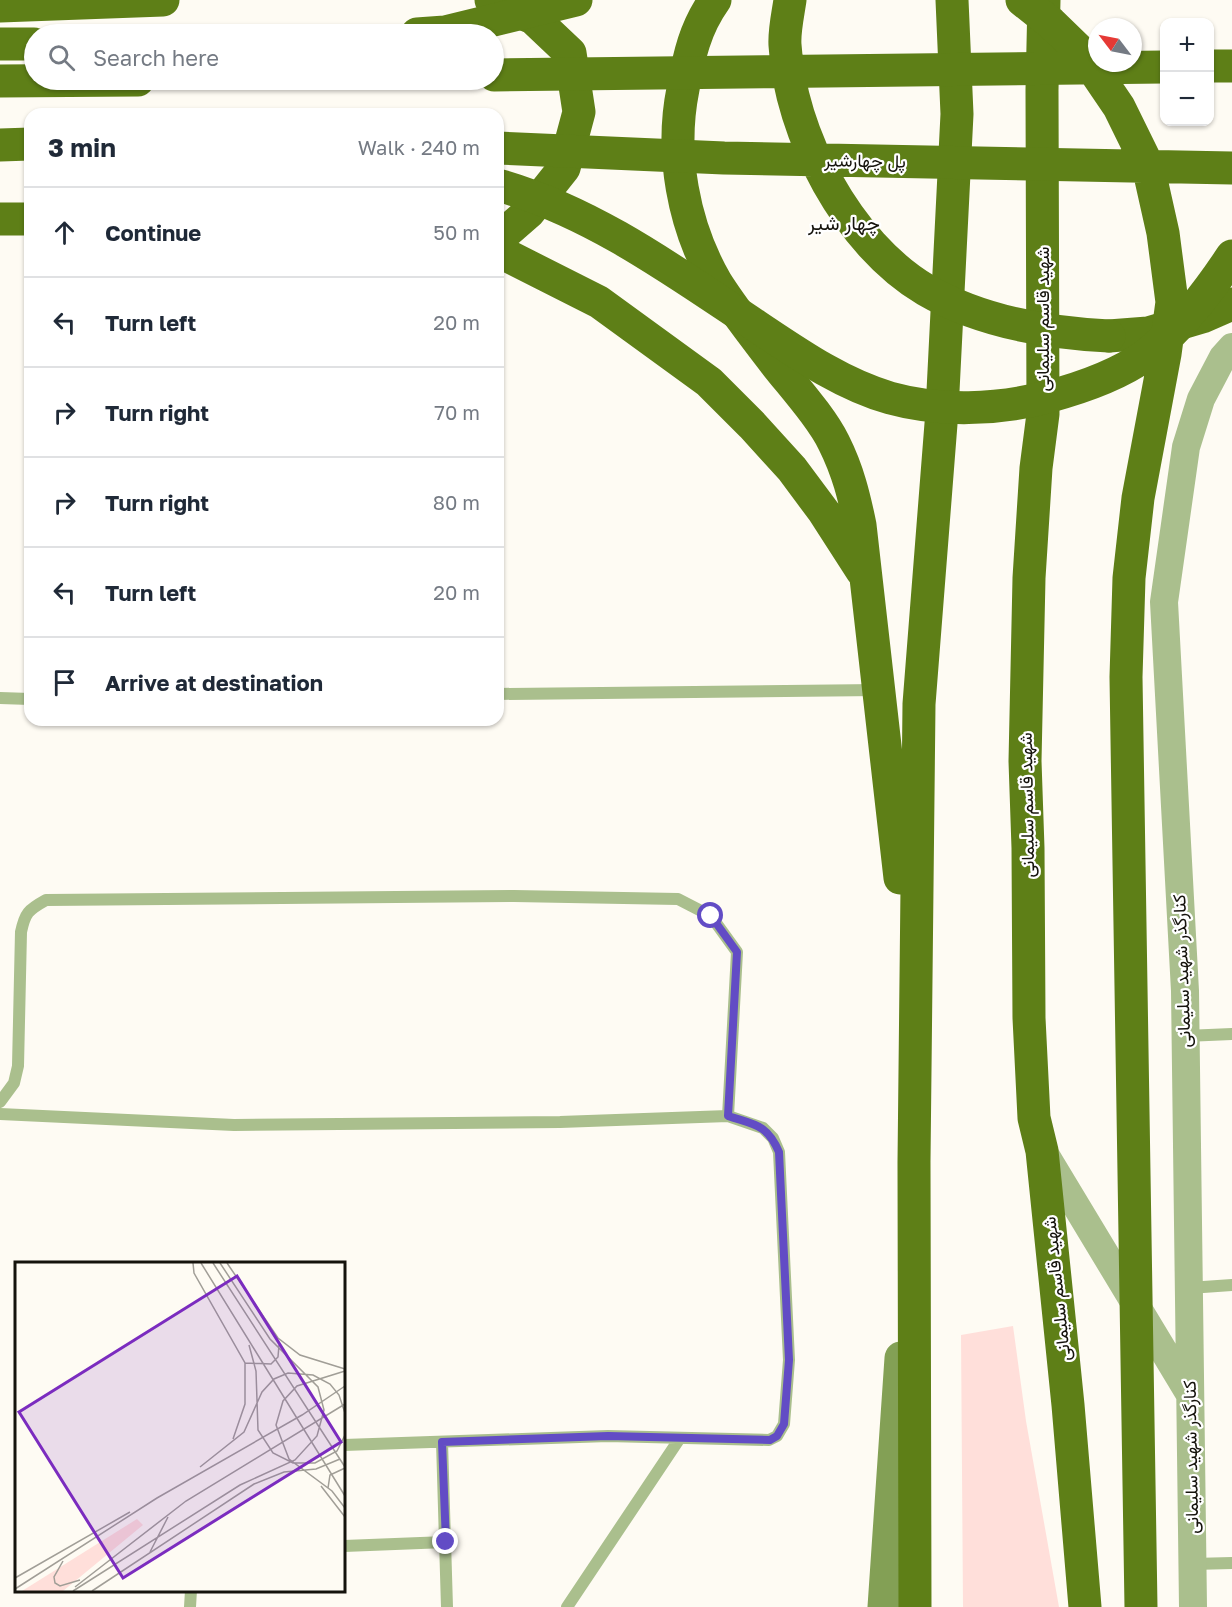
<!DOCTYPE html>
<html lang="en">
<head>
<meta charset="utf-8">
<style>
	:root { --surface:#fff; --page:#f6f6f7; --text:#1f2937; --muted:#747a83; --line:#e0e1e3 }
	body { margin:0; font-family:"Golos Text",Vazirmatn,sans-serif; background:var(--page); color:var(--text) }
	.controls { position:absolute; right:18px; top:18px; display:grid; overflow:hidden; border-radius:12px; box-shadow:0 2px 4px #0004 }
	.controls button { width:54px; height:54px; display:grid; place-items:center; padding:0; border:0; border-bottom:2px solid var(--line); background:var(--surface); color:var(--text); font:30px sans-serif }
	.compass { position:absolute; left:1088px; top:18px; width:54px; height:54px; border-radius:50%; background:var(--surface); box-shadow:0 2px 4px #0004; rotate:302deg }
	.stop { position:absolute; width:18px; height:18px; margin:-14px; border:4px solid #624cc5; border-radius:50%; background:#fff }
	.stop.end { background:#624cc5; border-color:#fff; box-shadow:0 2px 6px #0008 }
	.list { margin:0; padding:0; list-style:none }
	h2 { display:flex; justify-content:space-between; align-items:center; height:78px; margin:0; padding:0 24px; font-size:26px }
	h2 small { font-size:20px; font-weight:400; color:var(--muted) }
	.list li { display:grid; grid-template-columns:39px 1fr auto; gap:18px; align-items:center; box-sizing:border-box; height:90px; padding:0 24px; border-top:2px solid var(--line) }
	.list b { display:block; font-size:22px; white-space:nowrap }
	.list em { font-size:20px; font-style:normal; color:var(--muted) }
	.icon { flex:none; width:33px; height:33px; fill:none; stroke:currentColor; stroke-width:2; stroke-linecap:round; stroke-linejoin:round }
	.map { position:relative; flex:none; width:1232px; height:1607px; overflow:hidden }
	.search { position:absolute; background:var(--surface); box-shadow:0 2px 4px #0004; left:24px; top:24px; width:480px; height:66px; display:flex; align-items:center; gap:15px; box-sizing:border-box; padding:0 21px; border-radius:33px; color:var(--muted); font-size:22px }
	.panel { position:absolute; background:var(--surface); box-shadow:0 2px 4px #0004; left:24px; top:108px; width:480px; height:618px; border-radius:18px }
	.map>svg:first-child { display:block }
	.green { fill:#ffdfda }
	.lines { fill:none; stroke-linecap:round; stroke-linejoin:round }
	.service { stroke:#aabf8d; stroke-width:12 }
	.tertiary { stroke:#aabf8d; stroke-width:28 }
	.secondary { stroke:#83a055; stroke-width:33 }
	.trunk { stroke:#5e7f17; stroke-width:33 }
	.trunk-bridge { stroke:#5e7f17; stroke-width:33 }
	.route { stroke:#624cc5; stroke-width:8 }
	.labels { text-anchor:middle; stroke-width:4.5; stroke-linejoin:round; paint-order:stroke }
	.street-label { font-size:18px; fill:#15130c; stroke:#fff }
	.neighbourhood-label { font-size:20px; fill:#15130c; stroke:#fff }
	.inset-road { fill:none; stroke:#a19e97; stroke-width:1.5 }
	.view { fill:#7b2cbf; fill-opacity:0.15; stroke:#7b2cbf; stroke-width:3 }
	.inset-edge { fill:none; stroke:#15130c; stroke-width:3 }
</style>
</head>
<body>
<div class="map">
<svg width="1232" height="1607" viewBox="0 0 1232 1607">
	<rect width="100%" height="100%" fill="#fefbf3"/>
	<!-- green -->
	<path class="green" d="M1013,1326l13,95 33,186h-96l-2,-272z"/>
	<g class="lines">
		<!-- service -->
		<path class="service" d="M498,694l380,-4
			M0,698l30,1
			M1185,1036l47,-2
			M0,1102l14,-19 4,-17 3,-134c4,-19 7,-22 25,-32l468,-4 164,3 33,17 26,36 -9,164
			M0,1114l234,11 326,-3 168,-6 35,12 10,10 6,14 10,208 -5,64 -7,12 -8,4 -161,-4 -264,9
			M1189,1288l43,-3
			M442,1442l5,165
			M344,1546l102,-4
			M1193,1564l39,-1
			M190,1607l1,-17
			M567,1607l113,-169"/>
		<!-- tertiary -->
		<path class="tertiary" d="M1043,1151l146,242
			M1193,1607l-8,-616 -21,-389 22,-155 15,-48 22,-42 9,-10"/>
		<!-- secondary -->
		<path class="secondary" d="M884,1607l17,-249"/>
		<!-- trunk -->
		<path class="trunk" d="M491,0l42,18 37,35 9,59 -15,56 -35,44 -31,27
			M715,0c-20,28 -26,56 -32,89 -13,64 0,136 33,193 17,27 40,56 59,81 18,23 47,55 59,80 14,28 20,53 26,82l40,353
			M1044,0l-2,90 1,324 -7,54 -7,110 -4,183 3,87 1,170 5,100 8,33 26,254 17,202
			M0,6l163,-6
			M0,44h34
			M1210,66h22
			M0,81l138,-1
			M0,145l30,-1
			M0,219h30
			M498,251l101,51 110,80 43,43 40,44 32,43 38,59
			M1109,336l39,-3 54,-16 30,-13
			M915,1607l-1,-445 5,-458 23,-293 15,-297 -5,-114"/>
		<!-- trunk-bridge -->
		<path class="trunk-bridge" d="M790,0c-2,14 -6,31 -5,45 5,89 63,199 141,245 55,32 120,43 183,46
			M1022,0l29,23 32,31 36,53 29,59 15,67 9,69 -7,52 -27,144 -9,80 -3,99 15,930
			M417,34l28,-2 131,-32
			M494,75l670,-8
			M498,148l226,10 508,10
			M498,185c95,27 176,86 257,140 42,28 86,59 135,73 50,14 107,12 157,-1 34,-9 70,-21 99,-42 35,-27 62,-63 86,-99"/>
	</g>
	<g class="lines">
		<!-- route -->
		<path class="route" d="M446,1542l-4,-100 166,-6 162,4 7,-4 7,-12 5,-64 -10,-208c-12,-28 -24,-27 -51,-36l9,-164 -26,-36"/>
	</g>
	<g class="labels">
		<!-- street labels -->
		<g class="street-label">
			<text transform="translate(865 161) rotate(1)" y="6">پل چهارشیر</text>
			<text transform="translate(1043 319) rotate(-90)" y="6">شهید قاسم سلیمانی</text>
			<text transform="translate(1027 805) rotate(-91)" y="6">شهید قاسم سلیمانی</text>
			<text transform="translate(1182 971) rotate(-92)" y="6">کنارگذر شهید سلیمانی</text>
			<text transform="translate(1057 1289) rotate(-96)" y="6">شهید قاسم سلیمانی</text>
			<text transform="translate(1191 1457) rotate(-91)" y="6">کنارگذر شهید سلیمانی</text>
		</g>
		<!-- neighbourhood labels -->
		<g class="neighbourhood-label">
			<text x="844" y="230">چهار شیر</text>
		</g>
	</g>
	<!-- overview -->
	<g transform="translate(15 1262)">
		<rect width="330" height="330" fill="#fefbf3"/>
		<path d="M122,257l6,6 -80,66h-41z" fill="#ffdfda"/>
		<path class="inset-road" d="M178,1l1,10 51,90v41l-12,35M186,1l144,233M198,1l132,204M212,1l51,75 22,17 45,14M234,83l7,26 2,59 15,23 20,10h22l22,-12 8,-16M230,101l26,1 7,-7 1,-12M330,109l-48,15 -14,15 -7,24 13,34 43,32 13,17M330,163v36M185,205l44,-35 18,-40 12,-13 14,-6 25,2 17,9 9,11 6,18M306,224l24,31M313,226l2,-13 15,-7M135,290l18,-35M48,299l-9,16 1,6 5,3 20,-6M0,316l115,-66M60,325l111,-86 159,-97M0,327l142,-91 145,-83 43,-29M58,329l167,-106 55,-25 22,-24 7,-26 -6,-23 -48,-48 -50,-76M77,329l162,-107 30,-12 32,-3 24,-10"/>
		<path class="view" d="M222,14l104,166 -218,136 -104,-166z"/>
		<rect width="330" height="330" class="inset-edge"/>
	</g>
</svg>
<div class="controls">
<button>+</button>
<button>−</button>
</div>
<svg class="compass" viewBox="-18 -18 36 36"><path d="M0-13l5 13h-10z" fill="#e53935"/><path d="M0 13l5-13h-10z" fill="#747a83"/></svg>
<div class="stop" style="left:711px;top:916px"></div>
<div class="stop end" style="left:446px;top:1542px"></div>
<div class="search"><svg class="icon" aria-label="search" viewBox="0 0 24 24"><circle cx="10" cy="10" r="6"/><path d="M15 15l6 6"/></svg>Search here</div>
<section class="panel">
<h2>3 min<small>Walk · 240 m</small></h2>
<ul class="list">
<li><svg class="icon" aria-label="ahead" viewBox="0 0 24 24"><path d="M12 20V5M6 11l6-6 6 6"/></svg><div><b>Continue</b></div><em>50 m</em></li>
<li><svg class="icon" aria-label="left" viewBox="0 0 24 24"><path d="M17 20v-9H6M10 6l-5 5 5 5"/></svg><div><b>Turn left</b></div><em>20 m</em></li>
<li><svg class="icon" aria-label="right" viewBox="0 0 24 24"><path d="M7 20v-9h11M14 6l5 5-5 5"/></svg><div><b>Turn right</b></div><em>70 m</em></li>
<li><svg class="icon" aria-label="right" viewBox="0 0 24 24"><path d="M7 20v-9h11M14 6l5 5-5 5"/></svg><div><b>Turn right</b></div><em>80 m</em></li>
<li><svg class="icon" aria-label="left" viewBox="0 0 24 24"><path d="M17 20v-9H6M10 6l-5 5 5 5"/></svg><div><b>Turn left</b></div><em>20 m</em></li>
<li><svg class="icon" aria-label="arrive" viewBox="0 0 24 24"><path d="M6 21V4h12l-3 4 3 4H6"/></svg><div><b>Arrive at destination</b></div></li>
</ul>
</section>
</div>
</body>
</html>
